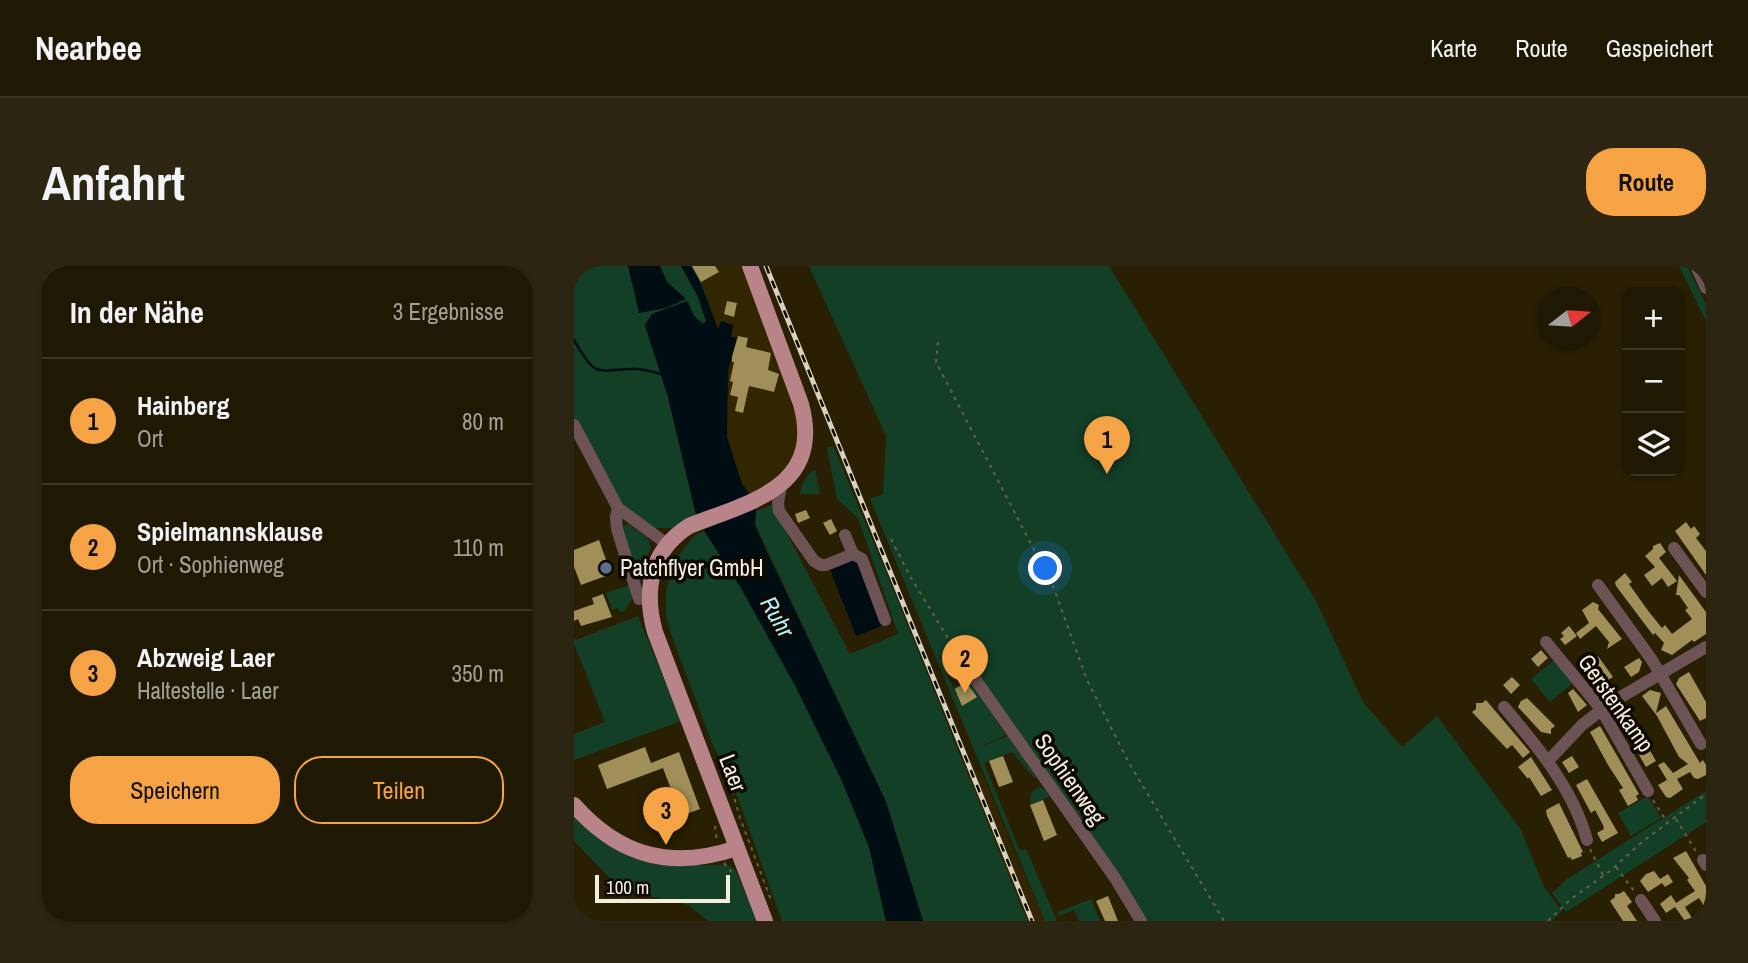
<!DOCTYPE html>
<html lang="de">
<head>
<meta charset="utf-8">
<style>
	:root { --surface:#1f1802; --page:#2c2511; --text:#f1f3f6; --muted:#a1a099; --line:#3c3724; --accent:#f5a345 }
	body { margin:0; font-family:"Archivo Narrow",sans-serif; background:var(--page); color:var(--text) }
	.controls { position:absolute; right:21px; top:21px; display:grid; overflow:hidden; border-radius:14px; box-shadow:0 2px 5px #0004 }
	.controls button { width:63px; height:63px; display:grid; place-items:center; padding:0; border:0; border-bottom:2px solid var(--line); background:var(--surface); color:var(--text); font:35px sans-serif }
	.compass { position:absolute; left:964px; top:21px; width:63px; height:63px; border-radius:50%; background:var(--surface); box-shadow:0 2px 5px #0004; rotate:73deg }
	.scale { position:absolute; left:21px; bottom:18px; width:135px; box-sizing:border-box; padding-left:7px; border:4px solid #f4eedd; border-top:0; font-size:19px; line-height:24px; white-space:nowrap; color:#f4eedd; -webkit-text-stroke:5px #0e0a02; paint-order:stroke }
	.you { position:absolute; left:472px; top:303px; width:24px; height:24px; margin:-18px; border:5px solid #fff; border-radius:50%; background:#1a73e8; box-shadow:0 0 0 10px #1a73e833 }
	.badge { display:grid; place-items:center; width:46px; height:46px; border-radius:50%; background:var(--accent); color:#111; font-size:23px; font-weight:700 }
	.pin { position:absolute; translate:-50% -58px; filter:drop-shadow(0 2px 4px #0008) }
	.pin::after { content:''; position:absolute; top:37px; width:24px; height:21px; background:inherit; clip-path:polygon(0 0,100% 0,50% 100%) }
	.list { margin:0; padding:0; list-style:none }
	h2 { display:flex; justify-content:space-between; align-items:center; height:91px; margin:0; padding:0 28px; font-size:30px }
	h2 small { font-size:23px; font-weight:400; color:var(--muted) }
	.list li { display:grid; grid-template-columns:46px 1fr auto; gap:21px; align-items:center; box-sizing:border-box; height:126px; padding:0 28px; border-top:2px solid var(--line) }
	.list b { display:block; font-size:26px; white-space:nowrap }
	.list p { margin:0; font-size:23px; white-space:nowrap; color:var(--muted) }
	.list em { font-size:23px; font-style:normal; color:var(--muted) }
	.actions { display:flex; gap:14px; padding:21px 28px }
	.actions a { flex:1; padding:16px 0; border:2px solid var(--accent); border-radius:28px; text-align:center; font-size:24px; color:var(--accent) }
	.actions .main { background:var(--accent); color:#111 }
	.icon { flex:none; width:38px; height:38px; fill:none; stroke:currentColor; stroke-width:2; stroke-linecap:round; stroke-linejoin:round }
	.map { position:relative; flex:none; width:1132px; height:655px; overflow:hidden; border-radius:28px }
	header { display:flex; align-items:center; gap:42px; box-sizing:border-box; height:98px; padding:0 35px; background:var(--surface); border-bottom:2px solid var(--line) }
	header strong { font-size:33px }
	nav { display:flex; gap:38px; margin-inline-start:auto; font-size:24px }
	.intro { display:flex; align-items:center; justify-content:space-between; box-sizing:border-box; height:168px; padding:0 42px }
	h1 { margin:0; font-size:49px }
	.button { padding:18px 32px; border-radius:28px; background:var(--accent); color:#111; font-size:24px; font-weight:700 }
	main { display:flex; gap:42px; padding:0 42px }
	aside { flex:1; background:var(--surface); border-radius:28px; box-shadow:0 2px 5px #0004 }
	.map>svg:first-child { display:block }
	.built { fill:#312600 }
	.green { fill:#143f27 }
	.water { fill:#000d12 }
	.lines { fill:none; stroke-linecap:round; stroke-linejoin:round }
	.stream { stroke:#000d12; stroke-width:2.5 }
	.building { fill:#a08f58 }
	.path { stroke:#685f46; stroke-width:2; stroke-dasharray:3.5 5; stroke-linecap:butt }
	.minor { stroke:#6d5355; stroke-width:12 }
	.major { stroke:#b98489; stroke-width:16 }
	.rail-casing { stroke:#d8d1bf; stroke-width:5 }
	.rail { stroke:#0e0a02; stroke-width:2.5; stroke-dasharray:8; stroke-linecap:butt }
	.service-dot { fill:#5c6f8a; stroke:#0e0a02; stroke-width:2.5 }
	.labels { text-anchor:middle; stroke-width:7; stroke-linejoin:round; paint-order:stroke }
	.poi-label { font-size:23px; fill:#f4eedd; stroke:#0e0a02; text-anchor:start }
	.street-label { font-size:23px; fill:#f4eedd; stroke:#0e0a02 }
	.water-label { font-size:24px; font-style:italic; fill:#b3f0fd; stroke:#0e0a02 }
</style>
</head>
<body>
<header>
<strong>Nearbee</strong>
<nav><a>Karte</a><a>Route</a><a>Gespeichert</a></nav>
</header>
<div class="intro"><h1>Anfahrt</h1><a class="button">Route</a></div>
<main>
<aside>
<h2>In der Nähe<small>3 Ergebnisse</small></h2>
<ul class="list">
<li><span class="badge">1</span><div><b>Hainberg</b><p>Ort</p></div><em>80 m</em></li>
<li><span class="badge">2</span><div><b>Spielmannsklause</b><p>Ort · Sophienweg</p></div><em>110 m</em></li>
<li><span class="badge">3</span><div><b>Abzweig Laer</b><p>Haltestelle · Laer</p></div><em>350 m</em></li>
</ul>
<div class="actions"><a class="main">Speichern</a><a>Teilen</a></div>
</aside>
<div class="map">
<svg width="1132" height="655" viewBox="0 0 1132 655">
	<rect width="100%" height="100%" fill="#292003"/>
	<!-- built -->
	<path class="built" d="M118,0h54l51,140 4,28 -13,36 -37,26 -9,-12 -15,-47 -1,-45 6,-34 -1,-20 2,-13 -15,6 -16,-48z
		M407,504l34,83 30,68h-18l-60,-146z"/>
	<!-- green -->
	<path class="green" d="M0,0h118l10,17 10,32 -7,2 1,4 -3,3 -9,-8 -6,-14 -36,12 -7,11 23,72 29,122 -23,9h-21l-30,-23 -15,-19 -34,-68z
		M235,0h300l207,335 47,101 39,45 35,-31 84,114 23,57 18,24 -10,10h-406l-145,-209 -42,-68 -19,13 13,31 16,-9 37,56 -29,13 31,-12 28,41 -1,2 -23,-27 -28,11 36,88 6,-2 31,72h-12l-175,-422 13,-5 3,-58z
		M1105,0h8l19,38v17z
		M259,180l63,150 131,325h-104l-37,-119 -131,-278 1,-13 16,-6 78,149 48,-20 -40,-116 -21,-19 -10,-51z
		M241,204l5,24h-20c0,-7 8,-22 15,-24z
		M54,258l20,14 3,10 -7,16 -4,27 -18,-64z
		M130,265l37,57 55,99 46,94 27,66 17,74h-104l-52,-145 -16,-28 -42,-111 -6,-22v-21l4,-22 8,-16 17,-21z
		M56,319l3,12 -8,14 -4,2 -3,-5 -6,2 -6,-17z
		M64,350l43,105 -107,39v-26l31,-12 -31,-78v-7l2,3z
		M983,392l18,23 -25,21 -19,-23z
		M465,521l4,1 7,8 -20,9 1,-12z
		M1132,525v31l-140,90 -14,-19 15,-14z
		M1074,530l13,22 -30,18 -13,-23z
		M0,546l91,53h63l7,4 22,52h-49l-19,-16 -50,-11 -27,-14 -38,-39z
		M517,633l9,22h-21l-5,-11 -15,6 -1,-4z"/>
	<!-- water -->
	<path class="water" d="M54,0h32l7,16 19,17 -20,9 -27,5z
		M107,0h10l10,18 17,45 3,-8 12,4 -2,12h6l-9,33 -1,67 15,47 9,12 5,15 -1,14 10,23 121,254 37,119h-37l-17,-74 -27,-66 -46,-94 -55,-99 -44,-69 -29,-122 -23,-72 7,-11 35,-13 7,15 9,8 3,-3 -8,-24z
		M281,291l27,69 -26,10 -27,-69z"/>
	<g class="lines">
		<!-- stream -->
		<path class="stream" d="M0,74c24,42 22,28 63,29 9,0 18,4 27,6"/>
	</g>
	<!-- building -->
	<path class="building" d="M118,0h23l4,6 -18,10z
		M153,35l10,2 -3,14 -10,-3z
		M164,70l10,2 -2,9 25,6 -3,17 11,4 -5,18 -25,-6 -6,27 -8,-2 3,-14 -8,-2 3,-13 -3,-1 4,-19h-2v-5z
		M232,244l4,8 -12,5 -3,-9z
		M257,253l6,12 -7,4 -7,-12z
		M1112,256l5,7 3,-3 6,8 -4,4 10,13v24l-31,-44z
		M25,274l12,34 -30,11 -7,-18v-17z
		M1086,277l6,9 -7,6 18,23 -9,6 -6,-9 -10,8 -8,-11 11,-8 -10,-11 8,-7v-3z
		M1051,307l7,9 -3,2 20,28 13,16 3,-3 7,9 20,-15 -7,-9 3,-2 -9,-13h-3l3,-20 27,37v22l-12,8 -2,-2 -20,15 -11,-5 3,-7 -9,-10 -2,2 -37,-49 -1,-4z
		M29,328l9,23 -31,9 -3,-7 -4,2v-10l20,-7 -2,-6z
		M1019,336l6,3 -1,4 24,30 -15,10 2,-7 -13,-16 -16,13 -4,-6 13,-10 -7,-13z
		M995,360l8,10 -12,9 -5,-6 4,-3 -3,-3z
		M967,384l7,8 -10,9 -7,-8z
		M1014,387l5,7 5,-4 15,21 -5,3 5,6 -11,9 -24,-34z
		M1065,392l3,4 -3,10 -8,5 -7,-10z
		M1115,406l17,30v16l-6,3 -24,-37 3,-6z
		M938,411l8,8 -9,9 -8,-9z
		M392,416l11,15 -15,9 -7,-17z
		M999,423l14,16 -9,7 -10,-19z
		M1076,424l11,3 -5,20 10,-7 34,57 3,-3 3,5v10l-8,4 -4,-1 -4,-6 -13,7 6,10 -13,9 -4,-1 -8,-12 9,-5 -9,-15 6,-3 9,11 15,-9 -9,-7 -22,-41 -15,-20z
		M953,432l28,28 -4,3v5l-10,-2 -23,-25 3,-6z
		M912,434l44,52 -7,6 -11,-13 -5,4 -35,-37 4,-3v-6h6z
		M1054,440l19,32 -3,2 12,21 -10,6 -18,-31 7,-4 -8,-13 -3,3 -6,-7v-3z
		M1026,460l39,68 -3,2 2,4 -10,6 -9,-16 4,-2 -15,-23 -18,-33z
		M71,481l6,16 28,-11 21,57 -19,7 -18,-48 -56,21 -9,-24z
		M429,490l10,26 -14,5 -10,-26z
		M998,490l7,11 -10,6 -7,-11z
		M957,491l21,33 -11,6 -12,-19 -1,2 -10,-12z
		M1013,513l31,54 -16,9 -5,-9 7,-4 -1,-4 -8,-15 -4,3 -15,-28z
		M469,534l14,35 -13,6 -14,-36z
		M985,537l24,49 -2,1 1,3 -10,4 -2,-3 -2,1 -21,-42 -1,-6z
		M1112,585l20,35v23l-7,-11 -14,9 9,14h-9l-10,-14 -9,6 -6,-9 11,-9 5,8 19,-12 -8,-11 2,-2 -16,-20z
		M1080,605l6,8 8,-5 5,8 -8,5 -3,-4 -14,9 -8,-11 6,-7z
		M1050,625l8,11 -5,4 10,15h-14l-13,-20 5,-4v-3h4z
		M534,630l10,25h-13l-9,-20z"/>
	<g class="lines">
		<!-- path -->
		<path class="path" d="M364,76l-2,20 117,224 34,94 42,83 95,158
			M317,273l20,39 46,75
			M147,502l11,22 8,28 31,82
			M1079,534l14,22
			M1102,553l21,34
			M141,560l2,15
			M1016,583l13,26
			M150,597l10,12
			M1042,601l18,24
			M974,655l23,-22 39,-28 32,-29 64,-48"/>
		<!-- minor -->
		<path class="minor" d="M1122,0l10,22
			M0,159l44,83 49,36
			M207,220l-3,17 1,8 35,50 7,4h5l27,-11 -8,-19
			M44,242l-2,9 1,12 22,70
			M1100,282l32,44
			M279,288l9,5 23,61
			M1024,319l54,75 49,84
			M972,376l55,67 47,82
			M389,396l152,216 26,43
			M930,441c34,40 69,82 83,133
			M974,495l34,-36 27,-21 97,-57
			M1129,594l3,5
			M1067,634l14,21"/>
		<!-- major -->
		<path class="major" d="M176,0l51,138c23,84 -52,98 -112,122 -38,24 -46,64 -34,106l110,289
			M0,539c46,52 98,65 163,43"/>
		<defs>
			<path id="rail" d="M192,0l266,655"/>
		</defs>
		<!-- rail casing -->
		<use href="#rail" class="rail-casing"/>
		<!-- rail -->
		<use href="#rail" class="rail"/>
	</g>
	<!-- markers -->
	<circle class="service-dot" cx="32" cy="302" r="7"/>
	<g class="labels">
		<!-- poi labels -->
		<g class="poi-label">
			<text x="46" y="310">Patchflyer GmbH</text>
		</g>
		<!-- street labels -->
		<g class="street-label">
			<text transform="translate(1042 437) rotate(55)" y="8">Gerstenkamp</text>
			<text transform="translate(159 507) rotate(69)" y="8">Laer</text>
			<text transform="translate(496 513) rotate(55)" y="8">Sophienweg</text>
		</g>
		<!-- water labels -->
		<g class="water-label">
			<text transform="translate(203 351) rotate(60)" y="8">Ruhr</text>
		</g>
	</g>
</svg>
<div class="controls">
<button>+</button>
<button>−</button>
<button><svg class="icon" aria-label="layers" viewBox="0 0 24 24"><path d="M12 4l9 5-9 5-9-5zM3 14l9 5 9-5"/></svg></button>
</div>
<svg class="compass" viewBox="-18 -18 36 36"><path d="M0-13l5 13h-10z" fill="#e53935"/><path d="M0 13l5-13h-10z" fill="#a1a099"/></svg>
<div class="scale">100 m</div>
<div class="you"></div>
<div class="pin badge" style="left:533px;top:208px">1</div>
<div class="pin badge" style="left:391px;top:427px">2</div>
<div class="pin badge" style="left:92px;top:579px">3</div>
</div>
</main>
</body>
</html>
